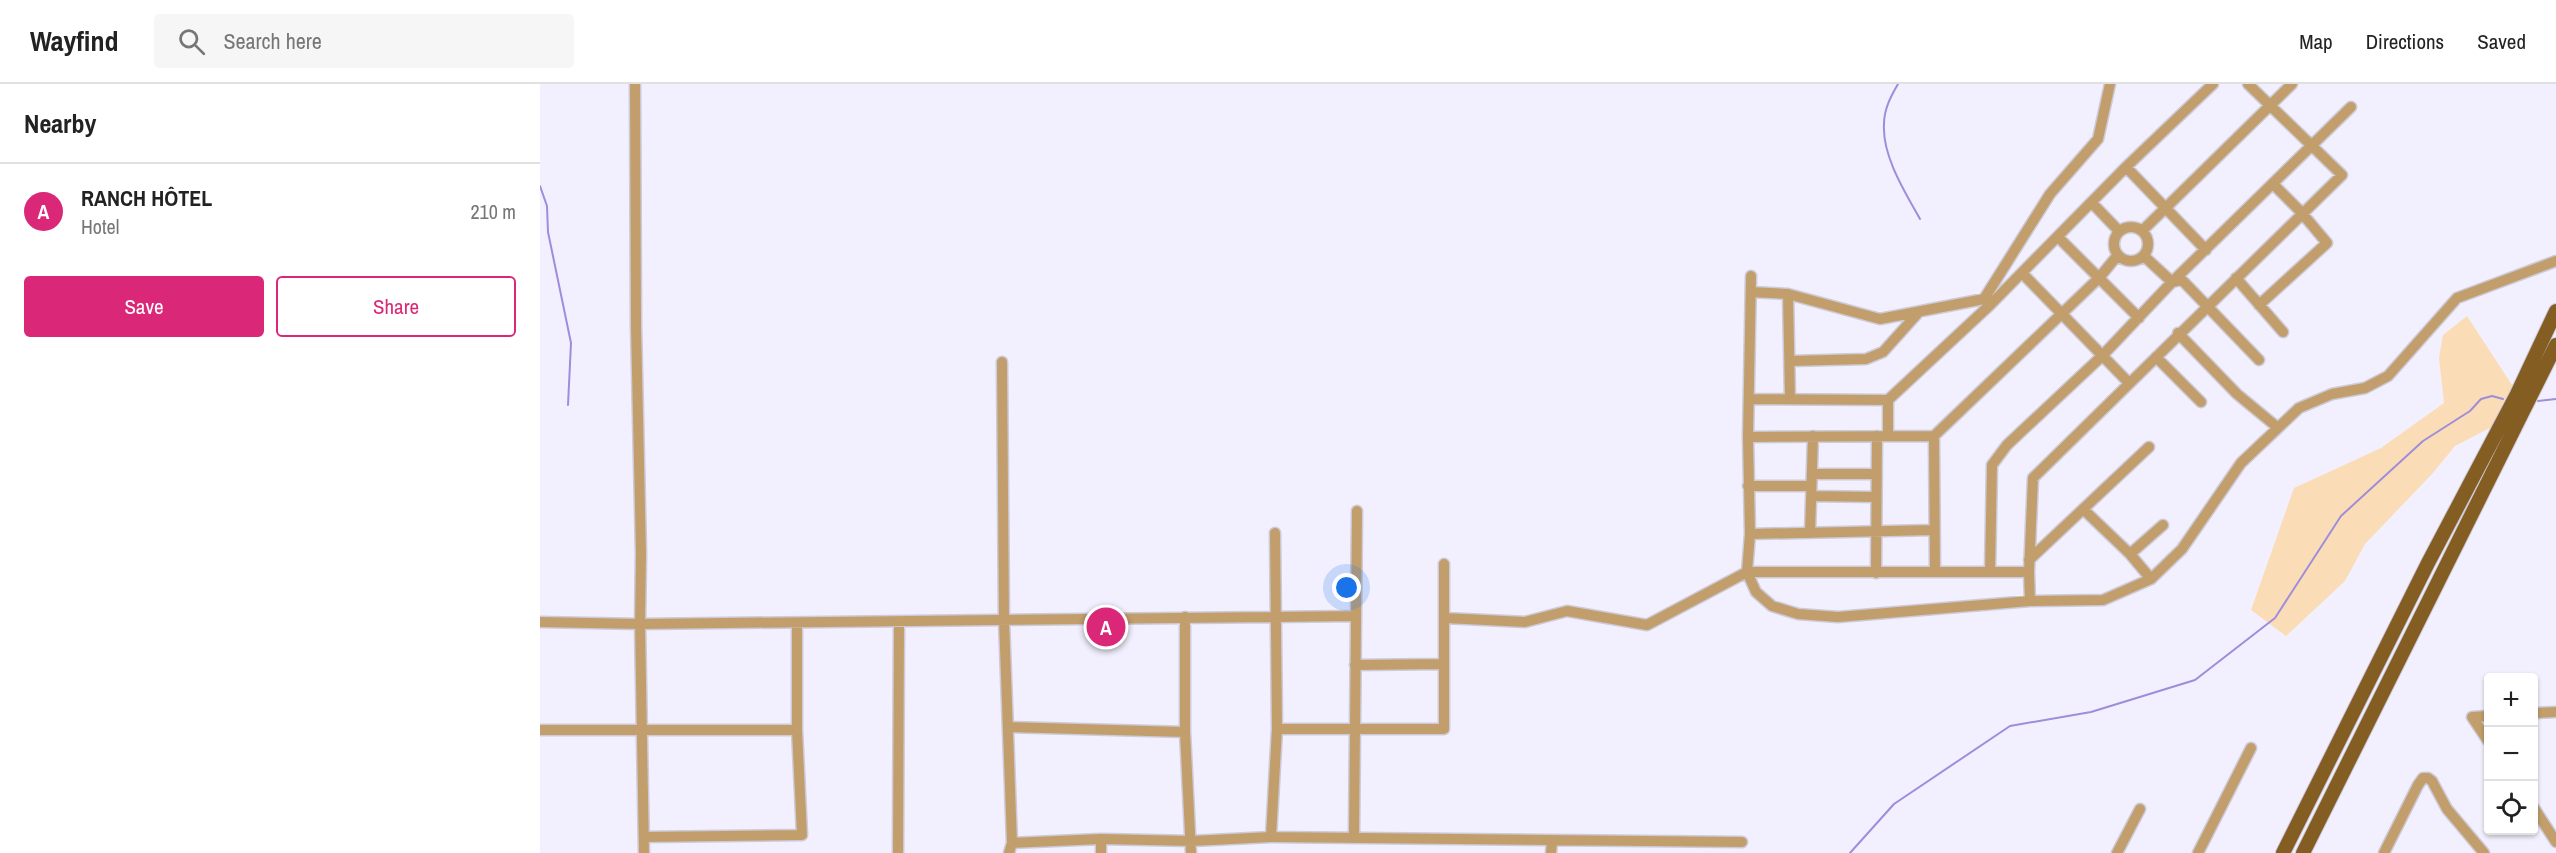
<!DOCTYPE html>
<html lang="en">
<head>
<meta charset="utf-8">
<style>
	:root { --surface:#fff; --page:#f6f6f6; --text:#222; --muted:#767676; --line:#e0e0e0; --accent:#db2777 }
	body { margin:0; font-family:"Archivo Narrow",sans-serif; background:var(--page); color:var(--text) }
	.controls { position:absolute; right:18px; bottom:18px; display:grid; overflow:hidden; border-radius:6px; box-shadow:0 2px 4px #0004 }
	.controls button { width:54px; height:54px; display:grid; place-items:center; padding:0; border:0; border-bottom:2px solid var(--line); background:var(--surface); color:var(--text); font:30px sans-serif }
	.you { position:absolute; left:807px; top:504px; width:21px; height:21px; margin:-15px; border:4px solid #fff; border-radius:50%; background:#1a73e8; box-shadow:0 0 0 9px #1a73e833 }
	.badge { display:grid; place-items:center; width:39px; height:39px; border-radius:50%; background:var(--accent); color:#fff; font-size:20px; font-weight:700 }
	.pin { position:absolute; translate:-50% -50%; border:3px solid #fff; box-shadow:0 2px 6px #0006 }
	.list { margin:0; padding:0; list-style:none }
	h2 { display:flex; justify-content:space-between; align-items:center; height:78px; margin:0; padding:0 24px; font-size:26px }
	h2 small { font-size:20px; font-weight:400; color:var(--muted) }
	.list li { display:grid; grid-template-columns:39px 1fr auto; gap:18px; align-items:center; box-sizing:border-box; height:96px; padding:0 24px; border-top:2px solid var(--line) }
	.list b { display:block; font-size:22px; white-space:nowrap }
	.list p { margin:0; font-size:20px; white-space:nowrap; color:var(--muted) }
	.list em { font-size:20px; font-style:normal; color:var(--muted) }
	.actions { display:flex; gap:12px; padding:18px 24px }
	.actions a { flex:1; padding:14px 0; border:2px solid var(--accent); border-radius:6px; text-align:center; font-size:21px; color:var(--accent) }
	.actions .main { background:var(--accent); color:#fff }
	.icon { flex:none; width:33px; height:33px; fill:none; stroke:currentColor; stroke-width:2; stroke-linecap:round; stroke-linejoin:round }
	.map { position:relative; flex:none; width:2016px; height:769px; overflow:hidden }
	header { display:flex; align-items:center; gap:36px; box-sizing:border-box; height:84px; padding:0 30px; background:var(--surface); border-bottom:2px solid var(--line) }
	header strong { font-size:28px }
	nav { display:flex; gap:33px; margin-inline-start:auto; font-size:21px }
	.search { width:420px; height:54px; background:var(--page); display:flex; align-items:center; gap:15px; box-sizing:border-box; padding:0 21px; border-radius:6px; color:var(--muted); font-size:22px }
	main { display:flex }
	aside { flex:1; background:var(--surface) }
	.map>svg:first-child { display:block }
	.green { fill:#faddb7 }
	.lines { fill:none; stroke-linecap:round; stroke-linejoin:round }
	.stream { stroke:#9f8cdb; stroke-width:2 }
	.minor-casing { stroke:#cdcbd8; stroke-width:13 }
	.major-casing { stroke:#cdcbd8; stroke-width:16 }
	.minor { stroke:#c39e6d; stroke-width:10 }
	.major { stroke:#845d23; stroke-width:14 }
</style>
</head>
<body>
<header>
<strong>Wayfind</strong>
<div class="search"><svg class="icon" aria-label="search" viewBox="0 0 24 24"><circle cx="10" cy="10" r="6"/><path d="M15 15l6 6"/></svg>Search here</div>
<nav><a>Map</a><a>Directions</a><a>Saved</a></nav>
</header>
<main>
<aside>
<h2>Nearby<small></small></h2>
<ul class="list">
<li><span class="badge">A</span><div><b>RANCH HÔTEL</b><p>Hotel</p></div><em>210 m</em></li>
</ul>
<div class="actions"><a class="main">Save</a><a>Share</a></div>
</aside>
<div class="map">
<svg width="2016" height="769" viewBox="0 0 2016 769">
	<rect width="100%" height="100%" fill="#f2f0fe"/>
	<!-- green -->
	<path class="green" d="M1927,232l47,72 -22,39 -37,19 -23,28 -67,70 -20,37 -59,55 -35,-26 43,-122 87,-40 63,-45 -5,-45 4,-23z"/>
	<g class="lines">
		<!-- stream -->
		<path class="stream" d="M1358,0c-7,12 -14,25 -14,40 -2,32 21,68 36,95
			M0,102l7,20 1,26 23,111 -3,62
			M1998,317l18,-2
			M1310,769l44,-49 116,-78 81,-14 104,-32 80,-62 66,-102 82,-75 47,-30 11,-12 11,-3 11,3"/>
		<defs>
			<path id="minor" d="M95,0l1,242 5,227 -1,71 4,229
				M1586,83l80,83
				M1552,119l27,28
				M1574 160a17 17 0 1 1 34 0a17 17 0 1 1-34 0Z
				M1603,146l149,-146
				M1518,153l81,81
				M1605,173l27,25 10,-2 77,80
				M1483,190l105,108
				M1211,192l-3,161 2,97 -3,38 9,20 16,14 26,8 40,3 192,-16 73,-1 48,-21 31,-30 59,-86 58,-55 33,-14 33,-6 23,-12 69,-78 99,-37
				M1696,194l47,54
				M1211,208l37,2 92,25 104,-20 66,-105 48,-55 12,-55
				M1248,210l2,105
				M1451,220l135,-137 87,-83
				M1719,221l68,-62 -26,-31 -28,-28
				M1638,249l59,61 40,33
				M1616,273l45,45
				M1250,277l76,-2 17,-7 35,-39
				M462,278l2,258 8,223 -3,10
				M1209,315l139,1 103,-96 -4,-3
				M1348,316v36
				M1394,352l1,136
				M1208,353l186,-1 165,-158 18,-22
				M1272,390h64
				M1208,402h63
				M1271,412l65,1
				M1543,425l47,45 21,25
				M1270,449l3,-97
				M1210,450l183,-4
				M1590,470l33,-29
				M1489,476l120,-113
				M1450,488l2,-107 15,-20 95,-89 70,-74 179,-175
				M1336,489l1,-137
				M1490,517l-1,-29 4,-94 309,-303 -94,-91
				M645,533v115l6,121
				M905,534l80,4 42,-11 80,14 100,-53h282
				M0,538l100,2 715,-8
				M815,581l87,-1
				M1994,629l22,-1
				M1948,632l-16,1 16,24
				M468,643l177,5
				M737,645h167v-165
				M0,646h257
				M1994,724l22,34
				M104,753l158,-2 -5,-105v-107
				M731,753l6,-108 -2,-196
				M814,753l3,-326
				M561,755v14
				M472,759l89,-4 91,2 79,-4 471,5
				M358,769l1,-231
				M1011,769l1,-12
				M1577,769l23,-44
				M1658,769l53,-105
				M1844,769l34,-68 5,-7h5l4,3 15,28 37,44"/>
			<path id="major" d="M1743,769l145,-290 89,-169 39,-83
				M1763,769l253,-508"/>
		</defs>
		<!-- minor casing -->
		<use href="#minor" class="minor-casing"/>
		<!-- major casing -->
		<use href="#major" class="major-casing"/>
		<!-- minor -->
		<use href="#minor" class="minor"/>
		<!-- major -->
		<use href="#major" class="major"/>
	</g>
</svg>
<div class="controls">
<button>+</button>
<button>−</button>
<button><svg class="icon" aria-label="locate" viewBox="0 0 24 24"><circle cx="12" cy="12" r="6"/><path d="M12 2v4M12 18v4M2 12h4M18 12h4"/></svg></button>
</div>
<div class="you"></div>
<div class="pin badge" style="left:566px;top:543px">A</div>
</div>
</main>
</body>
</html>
